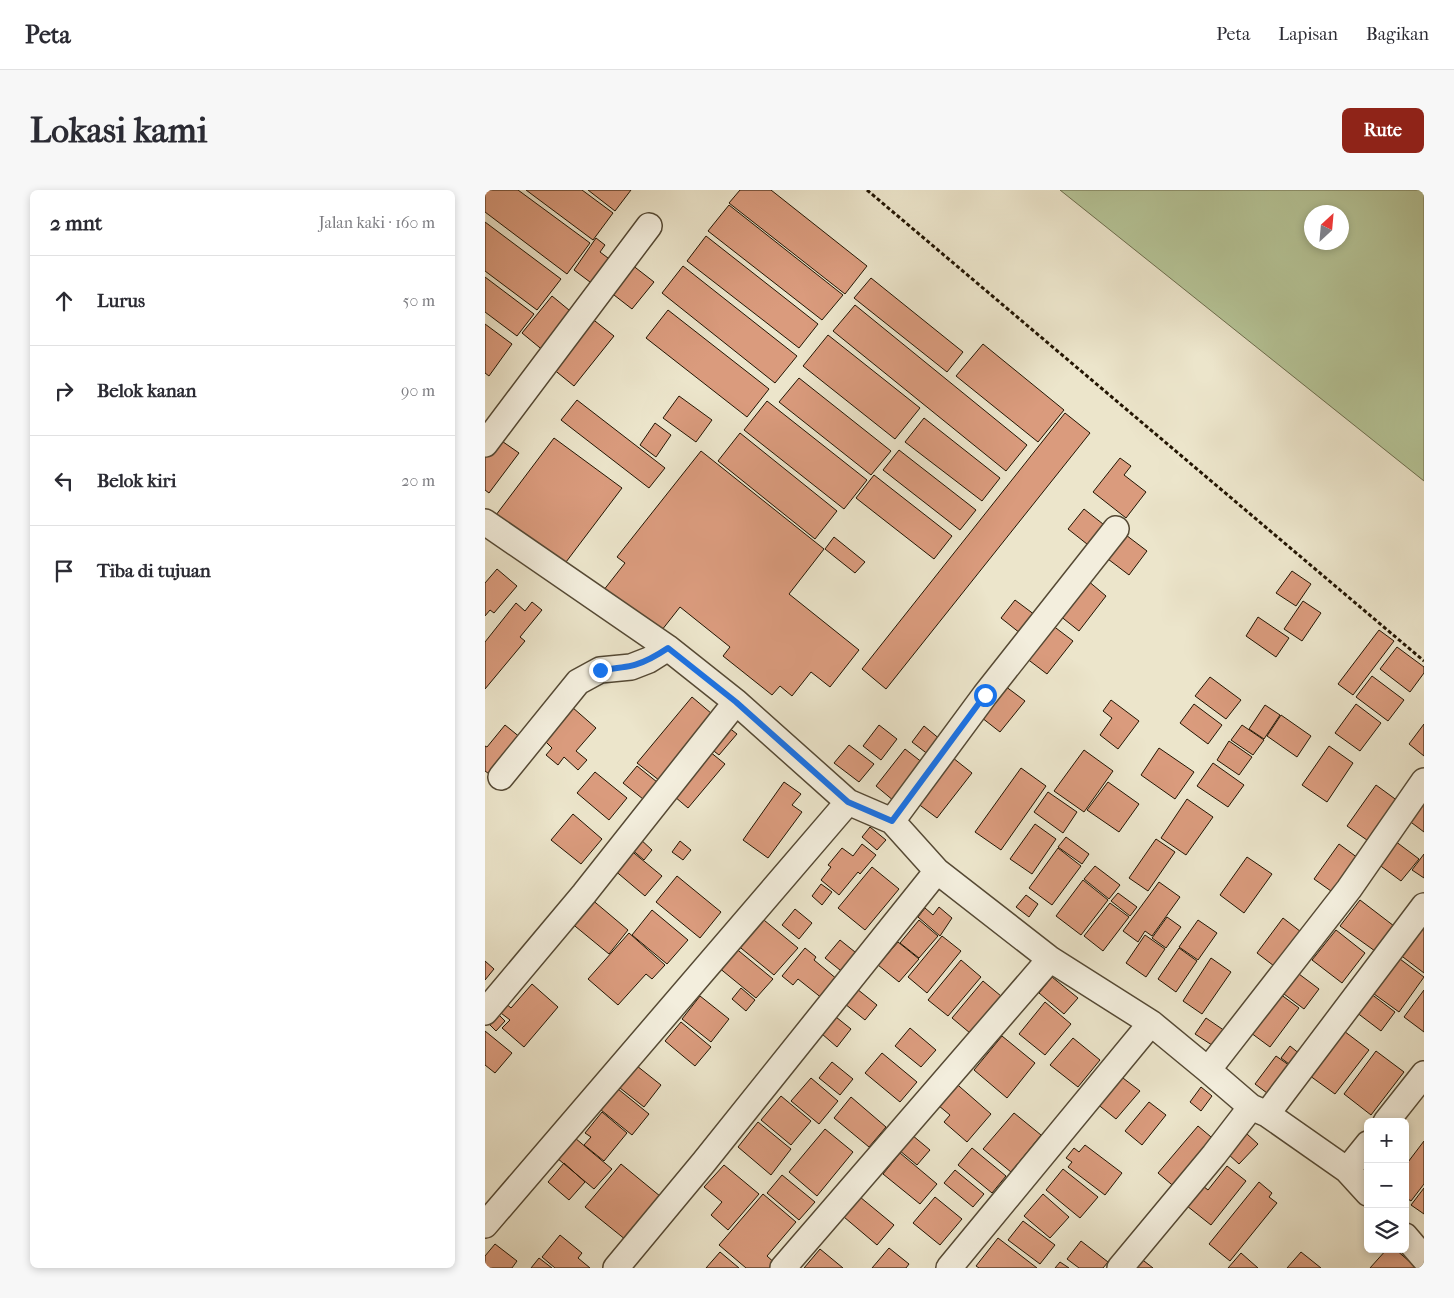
<!DOCTYPE html>
<html lang="id">
<head>
<meta charset="utf-8">
<style>
	:root { --surface:#fff; --page:#f7f7f7; --text:#2b2b33; --muted:#7c7c81; --line:#e1e1e2; --accent:#8f2418 }
	body { margin:0; font-family:"IM FELL French Canon",serif; background:var(--page); color:var(--text) }
	.controls { position:absolute; right:15px; bottom:15px; display:grid; overflow:hidden; border-radius:8px; box-shadow:0 2px 8px #0003 }
	.controls button { width:45px; height:45px; display:grid; place-items:center; padding:0; border:0; border-bottom:1px solid var(--line); background:var(--surface); color:var(--text); font:25px sans-serif }
	.compass { position:absolute; left:819px; top:15px; width:45px; height:45px; border-radius:50%; background:var(--surface); box-shadow:0 2px 8px #0003; rotate:26deg }
	.stop { position:absolute; width:15px; height:15px; margin:-11px; border:4px solid #1a73e8; border-radius:50%; background:#fff }
	.stop.end { background:#1a73e8; border-color:#fff; box-shadow:0 1px 5px #0008 }
	.list { margin:0; padding:0; list-style:none }
	h2 { display:flex; justify-content:space-between; align-items:center; height:65px; margin:0; padding:0 20px; font-size:21px }
	h2 small { font-size:16px; font-weight:400; color:var(--muted) }
	.list li { display:grid; grid-template-columns:32px 1fr auto; gap:15px; align-items:center; box-sizing:border-box; height:90px; padding:0 20px; border-top:1px solid var(--line) }
	.list b { display:block; font-size:19px; white-space:nowrap }
	.list em { font-size:16px; font-style:normal; color:var(--muted) }
	.icon { flex:none; width:28px; height:28px; fill:none; stroke:currentColor; stroke-width:2; stroke-linecap:round; stroke-linejoin:round }
	.map { position:relative; flex:none; width:939px; height:1078px; overflow:hidden; border-radius:8px }
	header { display:flex; align-items:center; gap:30px; box-sizing:border-box; height:70px; padding:0 25px; background:var(--surface); border-bottom:1px solid var(--line) }
	header strong { font-size:24px }
	nav { display:flex; gap:28px; margin-inline-start:auto; font-size:18px }
	.intro { display:flex; align-items:center; justify-content:space-between; box-sizing:border-box; height:120px; padding:0 30px }
	h1 { margin:0; font-size:35px }
	.button { padding:12px 22px; border-radius:8px; background:var(--accent); color:#fff; font-size:18px; font-weight:700 }
	main { display:flex; gap:30px; padding:0 30px }
	aside { flex:1; background:var(--surface); border-radius:8px; box-shadow:0 2px 8px #0003 }
	.map>svg:first-child { display:block }
	.green { fill:#b6c598; stroke:#6c6d4d; fill-rule:evenodd }
	.building { fill:#da9b7d; stroke:#231502 }
	.lines { fill:none; stroke-linecap:round; stroke-linejoin:round }
	.minor-casing { stroke:#554934; stroke-width:28 }
	.path { stroke:#231502; stroke-width:3; stroke-dasharray:4 2.5; stroke-linecap:butt }
	.minor { stroke:#f3eedd; stroke-width:25 }
	.route { stroke:#1a73e8; stroke-width:6 }
</style>
</head>
<body>
<header>
<strong>Peta</strong>
<nav><a>Peta</a><a>Lapisan</a><a>Bagikan</a></nav>
</header>
<div class="intro"><h1>Lokasi kami</h1><a class="button">Rute</a></div>
<main>
<aside>
<h2>2 mnt<small>Jalan kaki · 160 m</small></h2>
<ul class="list">
<li><svg class="icon" aria-label="ahead" viewBox="0 0 24 24"><path d="M12 20V5M6 11l6-6 6 6"/></svg><div><b>Lurus</b></div><em>50 m</em></li>
<li><svg class="icon" aria-label="right" viewBox="0 0 24 24"><path d="M7 20v-9h11M14 6l5 5-5 5"/></svg><div><b>Belok kanan</b></div><em>90 m</em></li>
<li><svg class="icon" aria-label="left" viewBox="0 0 24 24"><path d="M17 20v-9H6M10 6l-5 5 5 5"/></svg><div><b>Belok kiri</b></div><em>20 m</em></li>
<li><svg class="icon" aria-label="arrive" viewBox="0 0 24 24"><path d="M6 21V4h12l-3 4 3 4H6"/></svg><div><b>Tiba di tujuan</b></div></li>
</ul>
</aside>
<div class="map">
<svg width="939" height="1078" viewBox="0 0 939 1078">
	<rect width="100%" height="100%" fill="#ece5cb"/>
	<filter id="stains"><feTurbulence type="fractalNoise" baseFrequency=".004" numOctaves="4"/><feColorMatrix values="0 0 0 0 .2 0 0 0 0 .09 0 0 0 0 .02 0 0 0 .5 -.17"/></filter>
	<radialGradient id="worn" r=".72"><stop offset=".6" stop-color="#630" stop-opacity="0"/><stop offset="1" stop-color="#630" stop-opacity=".3"/></radialGradient>
	<!-- green -->
	<path class="green" d="M575,0h364v291zM826,22h30v30h-30z"/>
	<!-- building -->
	<path class="building" d="M0,0h33l72,53 -23,31 -82,-62z
		M41,0h56l31,23 -20,27z
		M103,0h43l-16,21z
		M255,0h31l96,76 -22,28 -116,-91z
		M244,15l114,90 -21,25 -114,-89z
		M0,32l76,57 -24,31 -52,-39z
		M221,46l112,88 -19,24 -112,-87z
		M111,48l9,7 -5,7 12,9 -18,24 -20,-15z
		M142,71l27,21 -22,27 -27,-21z
		M198,76l114,90 -22,27 -113,-90z
		M0,87l49,37 -17,22 -32,-24z
		M386,88l92,74 -16,20 -93,-74z
		M67,106l23,19 -30,37 -23,-19z
		M370,115l172,140 -21,26 -173,-140z
		M183,120l101,79 -22,28 -101,-79z
		M101,124l28,22 -40,50 -27,-22z
		M0,134l27,20 -23,32 -4,-3z
		M343,145l92,73 -25,31 -92,-73z
		M498,154l81,66 -26,32 -82,-66z
		M314,188l92,73 -20,24 -92,-73z
		M194,206l33,24 -16,22 -33,-24z
		M92,210l88,68 -16,20 -88,-68z
		M282,211l100,79 -23,29 -100,-79z
		M580,223l25,20 -204,256 -24,-20z
		M439,228l76,60 -18,23 -77,-59z
		M170,233l16,12 -15,22 -16,-12z
		M255,243l97,78 -22,28 -97,-78z
		M11,247l23,16 -30,40 -4,-3v-38z
		M69,248l68,50 -59,78 -67,-51z
		M414,260l77,60 -16,20 -77,-60z
		M216,261l123,98 -35,45 70,56 -29,37 -19,-15 -19,24 -12,-10 -8,9 -49,-39 7,-9 -50,-40 -22,28 -55,-44 22,-28 -8,-6z
		M635,268l11,8 -7,9 22,17 -20,26 -33,-26z
		M389,285l78,61 -18,23 -78,-61z
		M599,319l24,19 -16,20 -24,-19z
		M637,342l25,19 -18,24 -25,-19z
		M349,347l31,25 -10,11 -30,-24z
		M12,379l20,17 -23,27 -4,-3 -5,6v-33z
		M807,381l19,13 -15,22 -20,-13z
		M602,390l19,16 -27,35 -20,-16z
		M530,410l24,18 -14,19 -24,-19z
		M818,411l18,12 -19,28 -18,-12z
		M47,412l10,8 -22,27 5,4 -40,48v-47l31,-39 9,8z
		M773,427l31,21 -13,19 -30,-21z
		M567,435l21,16 -26,33 -21,-16z
		M894,440l15,11 -41,54 -15,-11z
		M912,457l27,20v6l-14,19 -30,-23z
		M887,486l32,24 -16,21 -32,-24z
		M725,487l31,23 -15,19 -31,-23z
		M516,493l24,18 -25,31 -23,-18z
		M207,507l26,22 -54,65 -27,-21z
		M626,510l28,21 -21,28 -18,-14 12,-17 -9,-7z
		M709,514l28,21 -14,19 -28,-21z
		M871,514l25,19 -21,28 -25,-18z
		M780,515l15,10 -16,24 -15,-10z
		M87,517l24,21 -20,23 11,9 -9,10 -14,-13 -6,8 -12,-10 6,-7 -8,-8z
		M796,525l30,21 -14,21 -30,-21z
		M239,534l13,10 -18,21 -13,-10z
		M939,534v32l-15,-12z
		M20,535l16,13 -29,38 -7,-5v-25l2,1z
		M394,535l18,14 -16,21 -18,-14z
		M757,535l22,15 -11,15 -22,-15z
		M439,536l17,14 -12,15 -17,-13z
		M744,551l23,16 -13,18 -22,-15z
		M364,555l25,19 -15,18 -25,-19z
		M844,556l24,17 -26,39 -25,-17z
		M219,557l21,17 -37,44 -20,-17z
		M674,558l35,24 -19,27 -34,-24z
		M420,559l18,14 -29,38 -18,-15z
		M599,560l29,21 -29,41 -30,-21z
		M463,564l24,19 -35,45 -24,-18z
		M728,573l31,22 -16,22 -31,-21z
		M152,576l25,20 -14,17 -25,-20z
		M536,578l25,18 -45,64 -26,-18z
		M110,582l32,26 -18,22 -32,-27z
		M299,592l17,12 -9,11 10,7 -34,46 -25,-18z
		M623,592l31,22 -20,28 -32,-22z
		M891,595l26,19 -28,41 -27,-19z
		M939,600v42l-20,-15z
		M563,602l29,20 -14,21 -29,-21z
		M702,609l26,18 -27,38 -25,-17z
		M88,624l29,25 -21,25 -30,-24z
		M550,634l21,15 -24,35 -22,-15z
		M385,637l16,13 -9,10 -15,-13z
		M581,647l23,17 -7,10 -24,-17z
		M154,648l13,12 -8,10 -14,-12z
		M906,648l28,21 -18,22 -27,-20z
		M671,649l19,13 -27,39 -19,-13z
		M195,651l11,9 -8,10 -11,-8z
		M377,654l14,11 -16,19 -2,-2 -19,23 -18,-15 10,-13 -3,-2 14,-17 11,8z
		M854,654l23,17 -24,35 -24,-17z
		M573,658l23,18 -29,39 -23,-17z
		M144,659l33,27 -17,20 -32,-27z
		M939,664v24l-12,-8z
		M762,667l25,17 -28,39 -24,-18z
		M610,676l25,19 -11,14 -25,-20z
		M387,677l27,22 -34,41 -27,-22z
		M192,686l44,36 -21,26 -44,-36z
		M598,690l25,20 -27,35 -25,-19z
		M674,692l21,15 -28,39 -7,-5 -7,11 -15,-11z
		M336,694l11,8 -10,13 -10,-9z
		M633,703l19,14 -7,9 -19,-15z
		M541,705l12,9 -9,13 -13,-10z
		M105,708l38,32 -19,24 -39,-32z
		M875,710l34,26 -19,25 -35,-25z
		M625,713l19,14 -26,34 -19,-15z
		M454,717l13,11 -12,18 -22,-19 7,-9 8,7z
		M310,719l17,14 -13,16 -17,-14z
		M167,720l36,30 -21,24 -35,-29z
		M274,726l39,32 -24,27 -38,-31z
		M682,727l14,10 -15,21 -14,-10z
		M798,728l22,17 -27,34 -21,-16z
		M434,730l19,16 -19,22 -19,-15z
		M713,730l19,13 -19,27 -19,-13z
		M939,732v51l-25,-19z
		M851,740l29,23 -23,30 -30,-23z
		M144,743l36,32 -13,14 -6,-5 -28,31 -30,-26z
		M660,745l20,14 -19,28 -20,-14z
		M457,746l19,15 -34,42 -19,-16z
		M355,750l20,16 -15,18 -20,-16z
		M413,752l21,17 -20,23 -21,-17z
		M249,757l39,32 -17,19 -38,-31z
		M320,758l11,9 -2,3 24,20 -15,19 -25,-20 -5,6 -11,-9z
		M694,758l18,13 -21,31 -18,-13z
		M911,766l28,21 -25,35 -29,-21z
		M726,768l20,14 -29,42 -19,-13z
		M476,770l20,17 -33,39 -20,-16z
		M0,771l9,8 -9,11z
		M810,781l24,18 -15,20 -24,-18z
		M567,787l26,21 -14,16 -25,-21z
		M498,791l18,15 -31,37 -18,-15z
		M47,794l26,23 -34,40 -22,-19 8,-8 -13,-10 7,-8 7,6z
		M256,798l14,12 -9,11 -14,-12z
		M372,799l20,16 -12,15 -20,-16z
		M881,800l29,22 -14,19 -29,-22z
		M939,800v42l-20,-15z
		M791,801l23,17 -29,39 -23,-17z
		M215,806l29,23 -18,23 -29,-23z
		M560,812l26,22 -26,31 -26,-21z
		M9,820l11,11 -9,10 -11,-11z
		M351,827l15,12 -14,18 -15,-13z
		M721,828l19,13 -10,16 -20,-13z
		M196,832l30,25 -16,19 -30,-25z
		M425,838l26,22 -15,17 -26,-21z
		M855,838l29,22 -34,44 -29,-21z
		M0,841l27,22 -17,20 -10,-8z
		M517,846l33,27 -28,35 -33,-28z
		M588,848l27,22 -22,27 -28,-22z
		M805,856l11,9 -8,12 -12,-9z
		M891,861l28,21 -33,43 -27,-21z
		M397,863l35,29 -17,20 -35,-29z
		M791,866l17,12 -22,28 -16,-12z
		M347,872l21,17 -13,16 -21,-17z
		M152,876l24,19 -17,22 -24,-19z
		M634,885l21,16 -24,28 -20,-16z
		M326,888l27,23 -19,23 -28,-23z
		M467,890l39,34 -24,28 -23,-20 6,-7 -17,-14z
		M716,897l11,9 -11,15 -11,-9z
		M133,899l31,25 -17,21 -31,-25z
		M296,906l30,25 -20,24 -30,-25z
		M366,907l35,30 -17,20 -35,-29z
		M664,912l17,13 -24,30 -17,-14z
		M117,922l25,21 -23,28 -20,-16 7,-8 -6,-4z
		M529,923l27,22 -30,37 -28,-23z
		M273,932l33,27 -20,26 -33,-28z
		M713,936l19,16 -40,47 -19,-16z
		M340,939l28,23 -36,44 -28,-24z
		M421,940l24,20 -13,15 -24,-20z
		M762,944l11,10 -19,20 -11,-10z
		M90,948l37,31 -18,20 -37,-31z
		M939,951v43l-13,17 -6,-4v-31z
		M600,955l37,28 -17,22 -37,-28 4,-5 -6,-4 8,-10 5,4z
		M487,958l34,28 -14,17 -34,-28z
		M415,963l37,31 -17,20 -37,-30z
		M79,973l21,19 -16,18 -21,-18z
		M136,974l45,37 -35,43 -46,-37z
		M239,975l35,29 -31,36 -17,-15 11,-13 -18,-15z
		M742,976l19,15 -35,44 -29,-23 16,-20 10,8z
		M578,979l35,28 -18,21 -34,-28z
		M470,980l29,24 -11,13 -29,-24z
		M297,985l33,27 -16,18 -32,-27z
		M774,992l13,11 -3,4 8,6 -47,58 -21,-17z
		M939,998v26l-13,-9z
		M278,1004l33,28 -29,34 10,9 -3,3h-28l-27,-23z
		M558,1004l26,23 -19,21 -26,-22z
		M375,1007l34,28 -17,20 -33,-28z
		M450,1007l27,22 -22,26 -27,-22z
		M538,1031l32,24 -15,19 -32,-24z
		M75,1045l22,18 -4,5 12,10h-35l-13,-11z
		M513,1048l39,30h-58l-3,-2z
		M596,1051l27,21 -5,6h-24l-12,-9z
		M10,1054l22,17 -5,7h-25l-2,-2v-10z
		M404,1058l20,16 -3,4h-34z
		M335,1059l23,19h-39z
		M902,1059h8l22,19h-47z
		M235,1062l19,16h-33z
		M816,1062l20,16h-34z
		M756,1063l17,15h-30z
		M650,1064l18,14h-22z
		M54,1068l13,10h-21z
		M575,1072l9,6h-14z"/>
	<g class="lines">
		<defs>
			<path id="minor" d="M0,254l164,-218
				M0,332l183,126 68,54 112,100 44,19 45,50 113,88 101,64 57,47 43,37 16,7 80,56 21,23
				M16,587l77,-95 22,-12 31,-3 18,-7 19,-12
				M407,631l93,-126 131,-166
				M0,822l99,-118 152,-192
				M723,880l141,-181 75,-108
				M782,924l157,-208
				M901,932l38,-48
				M862,980l21,-26
				M0,1035l363,-423
				M920,1046l19,22
				M131,1078l88,-106 233,-291
				M298,1078l267,-309
				M464,1078l202,-245
				M635,1078l94,-113 37,-48"/>
		</defs>
		<!-- minor casing -->
		<use href="#minor" class="minor-casing"/>
		<!-- path -->
		<path class="path" d="M382,0l557,471"/>
		<!-- minor -->
		<use href="#minor" class="minor"/>
	</g>
	<g class="lines">
		<!-- route -->
		<path class="route" d="M115,480c31,-3 41,-4 68,-22l68,54 112,100 44,19 93,-126"/>
	</g>
	<rect width="100%" height="100%" filter="url(#stains)"/>
	<rect width="100%" height="100%" fill="url(#worn)"/>
</svg>
<div class="controls">
<button>+</button>
<button>−</button>
<button><svg class="icon" aria-label="layers" viewBox="0 0 24 24"><path d="M12 4l9 5-9 5-9-5zM3 14l9 5 9-5"/></svg></button>
</div>
<svg class="compass" viewBox="-18 -18 36 36"><path d="M0-13l5 13h-10z" fill="#e53935"/><path d="M0 13l5-13h-10z" fill="#7c7c81"/></svg>
<div class="stop" style="left:500px;top:505px"></div>
<div class="stop end" style="left:115px;top:480px"></div>
</div>
</main>
</body>
</html>
